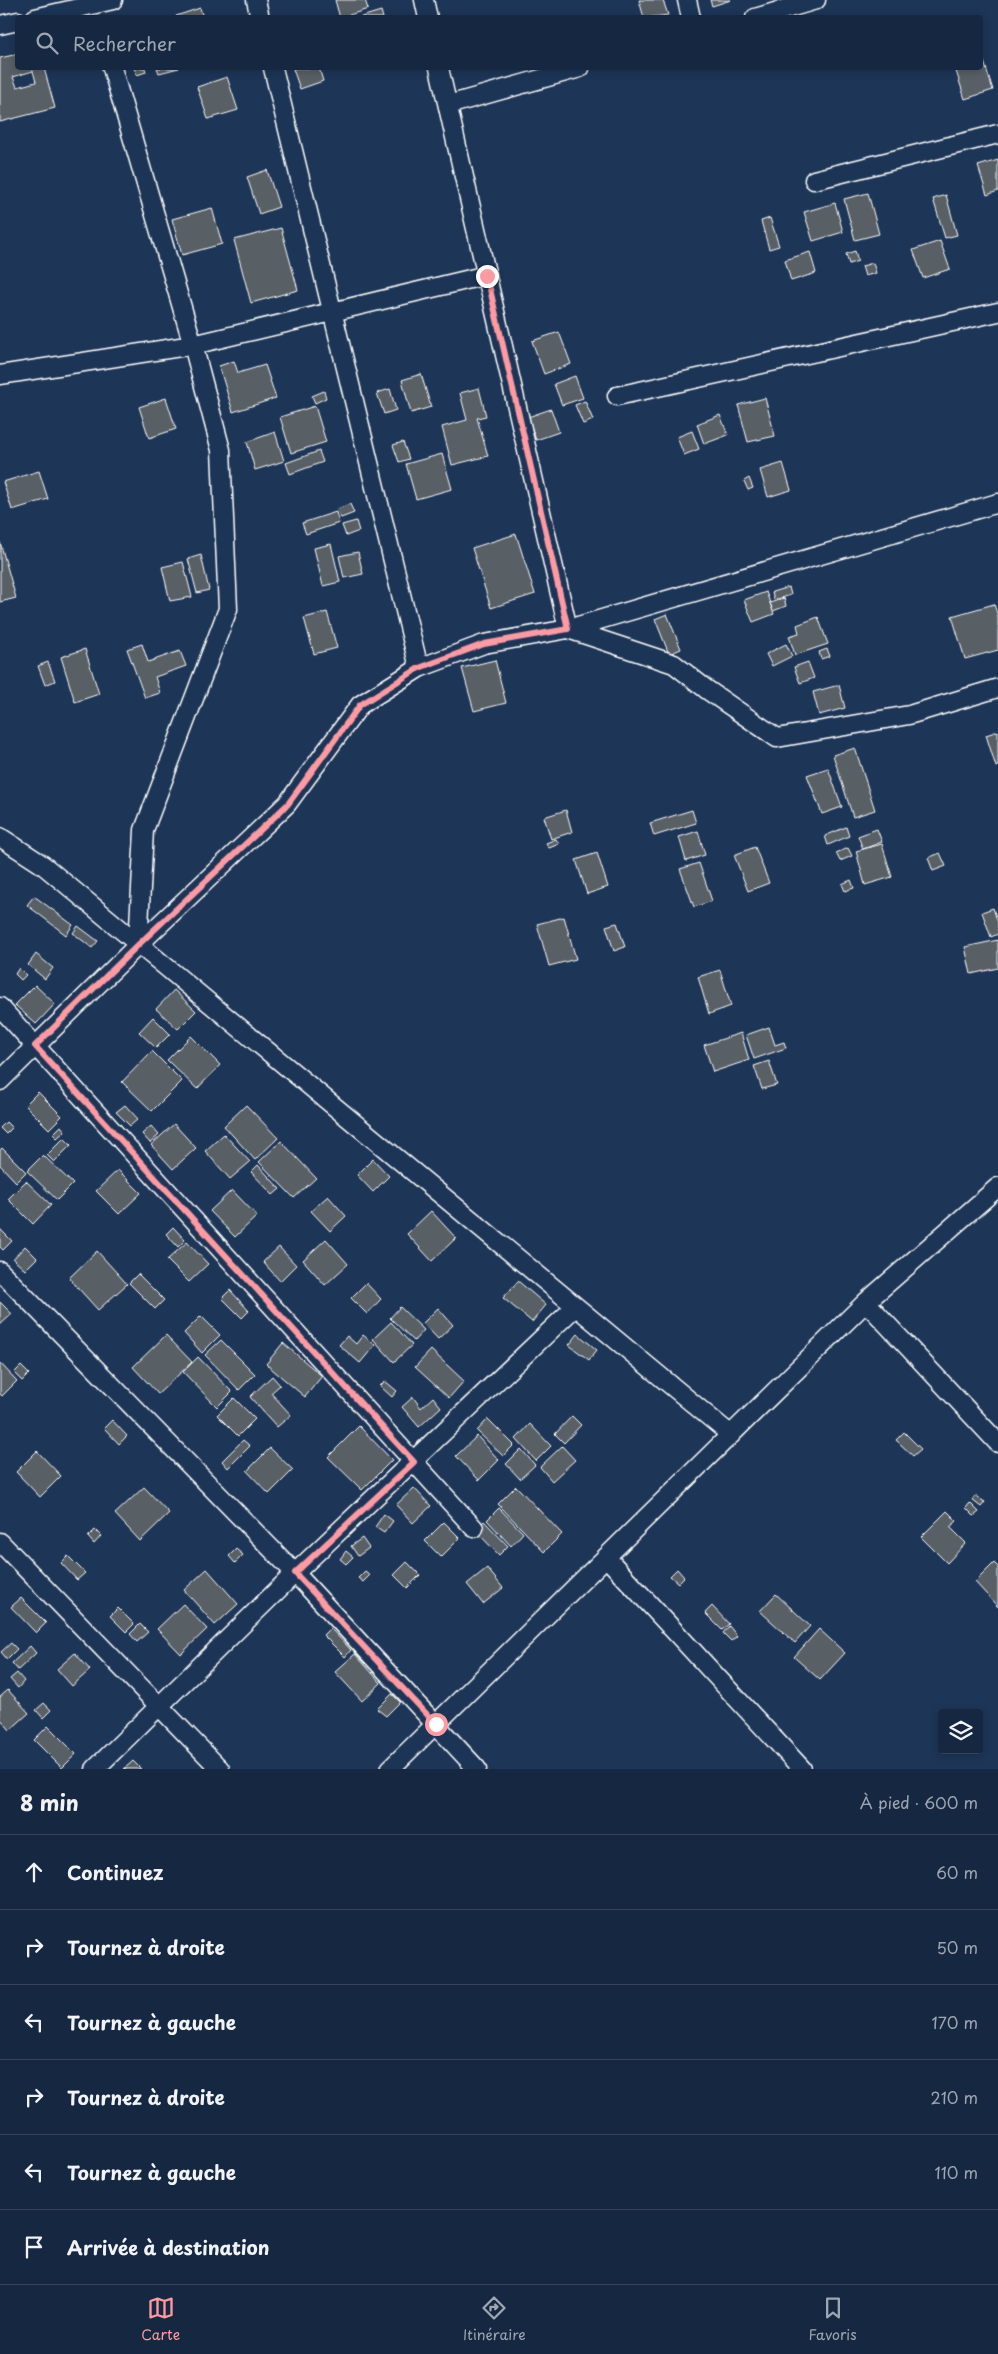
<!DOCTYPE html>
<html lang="fr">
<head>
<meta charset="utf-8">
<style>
	:root { --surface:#162841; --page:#1f3048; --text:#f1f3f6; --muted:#9ea6b1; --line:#35445a; --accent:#ff9aa2 }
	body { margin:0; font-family:"Playpen Sans",sans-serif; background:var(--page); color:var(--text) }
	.controls { position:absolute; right:15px; bottom:15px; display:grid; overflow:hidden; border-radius:5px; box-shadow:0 2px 8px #0003 }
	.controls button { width:45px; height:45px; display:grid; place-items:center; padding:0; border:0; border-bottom:1px solid var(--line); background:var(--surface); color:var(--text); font:25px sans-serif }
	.stop { position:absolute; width:15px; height:15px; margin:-11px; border:4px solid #ff9aa2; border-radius:50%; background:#fff }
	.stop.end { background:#ff9aa2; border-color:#fff; box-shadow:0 1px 5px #0008 }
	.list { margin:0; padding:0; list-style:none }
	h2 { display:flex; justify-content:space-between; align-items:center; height:65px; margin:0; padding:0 20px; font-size:21px }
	h2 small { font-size:16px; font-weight:400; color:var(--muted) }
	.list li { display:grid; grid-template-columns:32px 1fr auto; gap:15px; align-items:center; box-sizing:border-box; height:75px; padding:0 20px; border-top:1px solid var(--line) }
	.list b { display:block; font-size:19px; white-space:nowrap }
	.list em { font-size:16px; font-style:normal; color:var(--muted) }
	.icon { flex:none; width:28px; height:28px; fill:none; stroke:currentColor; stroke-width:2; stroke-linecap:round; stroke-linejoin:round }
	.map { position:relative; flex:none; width:998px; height:1769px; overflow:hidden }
	.search { position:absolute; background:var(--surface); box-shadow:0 2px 8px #0003; left:15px; right:15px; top:15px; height:55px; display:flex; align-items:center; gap:12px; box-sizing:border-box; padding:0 18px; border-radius:5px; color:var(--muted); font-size:19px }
	.sheet { height:515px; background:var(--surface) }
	nav { display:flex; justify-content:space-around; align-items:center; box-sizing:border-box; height:70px; border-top:1px solid var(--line); background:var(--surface); font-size:14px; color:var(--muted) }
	nav a { display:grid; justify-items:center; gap:2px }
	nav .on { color:var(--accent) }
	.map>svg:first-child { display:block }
	.building { fill:#595f65; stroke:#fff; fill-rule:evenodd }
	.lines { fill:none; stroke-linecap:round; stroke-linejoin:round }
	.street-casing { stroke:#fff; stroke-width:21 }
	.street { stroke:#1d3557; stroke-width:18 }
	.route { stroke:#ff9aa2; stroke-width:6 }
</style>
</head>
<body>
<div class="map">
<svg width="998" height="1769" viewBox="0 0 998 1769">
	<rect width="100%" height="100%" fill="#1d3557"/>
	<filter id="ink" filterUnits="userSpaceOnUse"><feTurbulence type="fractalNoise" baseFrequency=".02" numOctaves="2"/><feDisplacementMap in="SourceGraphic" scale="10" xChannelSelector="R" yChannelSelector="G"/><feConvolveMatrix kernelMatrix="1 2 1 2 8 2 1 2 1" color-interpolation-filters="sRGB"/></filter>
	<g filter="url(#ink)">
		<!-- building -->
		<path class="building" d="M335,0h30l3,9 -28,9z
			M639,0h24l5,15 -24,3z
			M710,0h21l-19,6z
			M200,8l3,10h-27v-2z
			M381,11l2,7h-25z
			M981,52l12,38 -28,9 -10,-31h25z
			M18,54v14h26l11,40 -55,14v-64zM33,71l3,11 -19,5 -4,-10z
			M134,68h11l1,4 -9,3z
			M157,68h22l-20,5z
			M298,68h21l4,13 -23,8 -7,-20z
			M227,77l11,33 -30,9 -11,-32z
			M998,160v31l-11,4 -9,-29z
			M267,170l12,37 -20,7 -12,-37z
			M868,193l11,41 -24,6 -11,-41z
			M946,195l11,40 -12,3 -12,-39z
			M835,203l8,29 -30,9 -9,-29z
			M212,208l10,36 -40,11 -10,-36z
			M770,218l9,28 -10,3 -8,-28z
			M281,228l17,62 -47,13 -17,-63z
			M940,241l10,28 -27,9 -10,-28z
			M855,251l3,10 -9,3 -3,-10z
			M810,252l6,21 -25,8 -6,-21z
			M873,263l3,10 -11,3 -3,-10z
			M559,332l12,32 -27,10 -12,-33z
			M234,361l4,12 27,-8 11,33 -43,14 -14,-46z
			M421,374l10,33 -20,6 -9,-33z
			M575,376l8,22 -21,7 -8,-21z
			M479,388l7,28 -9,2 11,38 -36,9 -10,-38 25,-7 -7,-27z
			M390,389l6,21 -12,4 -7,-21z
			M324,391l2,7 -11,5 -3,-7z
			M166,398l10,31 -27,9 -10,-31z
			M765,398l10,38 -27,6 -10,-37z
			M585,401l8,19 -10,4 -8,-19z
			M315,406l11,36 -35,11 -11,-36z
			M551,409l8,23 -23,8 -8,-23z
			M720,415l8,20 -24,9 -7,-20z
			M692,431l7,18 -15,6 -7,-18z
			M275,432l9,29 -29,9 -8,-28z
			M403,442l6,17 -10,3 -6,-17z
			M319,451l4,11 -33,12 -4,-11z
			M442,454l10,35 -36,10 -10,-35z
			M783,463l8,27 -23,7 -8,-27z
			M39,471l9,28 -36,11 -9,-28z
			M749,478l4,10 -5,2 -4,-9z
			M350,504l4,9 -13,5 -4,-9z
			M336,512l3,11 -33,11 -4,-11z
			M356,521l3,10 -13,5 -4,-11z
			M516,534l19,60 -44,14 -19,-60z
			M0,542l16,56 -16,4z
			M331,544l9,38 -17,4 -9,-38z
			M358,552l5,22 -19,4 -5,-22z
			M201,555l8,35 -12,3 -9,-34z
			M183,562l9,35 -22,4 -8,-34z
			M789,587l2,8 -17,5 -2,-8z
			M766,592l8,22 -21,8 -9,-22z
			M784,598l2,8 -13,5 -3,-8z
			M994,604l4,13v33l-33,9 -13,-43z
			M327,612l10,36 -23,6 -10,-36z
			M667,614l14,35 -12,5 -14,-35z
			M818,617l10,27 -33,11 -6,-19 10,-3 -2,-8z
			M142,644l6,18 32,-11 6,15 -31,11 5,16 -15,5 -18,-49z
			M786,644l6,12 -20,10 -6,-12z
			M85,649l14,45 -24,8 -14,-45z
			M827,649l3,7 -9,3 -2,-7z
			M495,660l11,43 -32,8 -12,-43z
			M48,662l7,19 -10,4 -7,-19z
			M808,662l6,16 -14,5 -6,-16z
			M839,685l6,23 -26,7 -6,-23z
			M998,731v35l-2,1 -10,-32z
			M855,748l20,62 -22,7 -20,-62z
			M828,768l14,39 -20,7 -15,-39z
			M566,810l6,22 -21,7 -7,-22z
			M692,810l4,13 -42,13 -4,-13z
			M846,827l3,9 -21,9 -3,-9z
			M877,829l5,13 -19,7 -5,-13z
			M698,831l7,24 -19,6 -7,-24z
			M556,839l3,5 -10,4 -3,-5z
			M882,844l10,33 -27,8 -9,-34z
			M755,847l14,36 -21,8 -14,-36z
			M848,848l4,8 -12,5 -4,-8z
			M597,853l11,34 -21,7 -11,-34z
			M940,853l6,13 -13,5 -5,-13z
			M699,863l13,38 -18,6 -14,-38z
			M851,880l3,8 -9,3 -3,-7z
			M34,896l39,29 -7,10 -39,-30z
			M993,908l5,15v11l-7,3 -9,-25z
			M564,917l12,42 -27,7 -12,-42z
			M617,923l8,24 -11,4 -8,-25z
			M78,926l20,15 -6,7 -19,-15z
			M998,940v28l-27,6 -6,-27z
			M36,954l17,14 -8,11 -17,-14z
			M19,968l7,7 -5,5 -6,-6z
			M720,970l11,36 -22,8 -11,-37z
			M35,985l20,19 -19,20 -21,-19z
			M174,990l22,21 -18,18 -22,-20z
			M153,1017l17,17 -14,14 -17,-16z
			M769,1027l6,18 9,-3 2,6 -32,11 -8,-24z
			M741,1033l8,27 -36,12 -9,-27z
			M191,1036l29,29 -23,24 -30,-29z
			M152,1051l30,30 -30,30 -30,-29z
			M769,1061l8,24 -15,4 -8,-23z
			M38,1092l24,24 -13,13 -24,-24z
			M125,1105l13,14 -8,7 -14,-14z
			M246,1105l32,33 -23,22 -31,-34z
			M6,1122l6,6 -6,6 -6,-6z
			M174,1124l22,24 -23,21 -22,-24z
			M61,1126l4,5 -8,7 -4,-4z
			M151,1126l8,9 -9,8 -8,-9z
			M224,1134l26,28 -20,17 -25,-28z
			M64,1138l7,7 -17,17 -7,-7z
			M281,1141l35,37 -22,20 -35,-36z
			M2,1148l24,24 -10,10 -16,-17v-15z
			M43,1155l30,29 -16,16 -30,-29z
			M373,1159l16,17 -16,16 -16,-17z
			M258,1165l22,24 -7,6 -22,-23z
			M118,1170l23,23 -22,21 -23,-23z
			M26,1181l25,24 -18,19 -25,-25z
			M232,1190l25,26 -22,21 -25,-26z
			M328,1196l18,20 -16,15 -19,-20z
			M431,1211l25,27 -24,23 -25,-27z
			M173,1227l12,13 -7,7 -12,-13z
			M0,1229l12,12 -9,9 -3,-3z
			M326,1239l22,25 -23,21 -22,-25z
			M187,1242l21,22 -19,18 -22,-22z
			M25,1246l12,12 -12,12 -12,-11z
			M279,1247l17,18 -16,16 -17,-19z
			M97,1251l30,33 -29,26 -29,-32z
			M138,1274l26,26 -9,9 -26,-26z
			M518,1281l28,24 -14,17 -29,-24z
			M366,1283l15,16 -14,15 -16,-16z
			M230,1290l19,21 -7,7 -20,-20z
			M0,1302l12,12 -12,11z
			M400,1307l24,23 -10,11 -24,-23z
			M438,1308l15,17 -15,14 -15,-16z
			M201,1316l19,19 -18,18 -18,-20z
			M391,1322l21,23 -18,17 -21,-23z
			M578,1334l19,16 -8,10 -20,-15z
			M166,1335l26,27 -34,32 -25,-27z
			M363,1335l12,10 -15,18 -21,-18 8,-9 9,8z
			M221,1340l34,34 -16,16 -34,-35z
			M283,1343l39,33 -17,21 -39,-33z
			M431,1350l33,31 -15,17 -34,-31z
			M198,1357l34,35 -15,15 -34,-35z
			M0,1363l17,18 -15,15 -2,-2z
			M21,1366l8,8 -7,7 -8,-8z
			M272,1376l8,9 -9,8 20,22 -14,12 -27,-30z
			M385,1381l12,10 -5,6 -12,-11z
			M413,1397l8,11 12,-11 8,10 -22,20 -17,-20z
			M234,1398l21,21 -17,17 -21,-21z
			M572,1416l9,9 -17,18 -9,-9z
			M488,1419l26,26 -11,11 -26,-25z
			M112,1420l15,16 -8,8 -15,-16z
			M530,1424l21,22 -15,15 -20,-22z
			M359,1426l33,34 -30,30 -34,-33z
			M904,1432l17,17 -8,7 -17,-16z
			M477,1436l22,24 -20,20 -23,-24z
			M243,1440l7,6 -22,22 -6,-7z
			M562,1446l13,14 -23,21 -12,-14z
			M270,1448l23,22 -24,24 -22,-23z
			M521,1449l14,16 -15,14 -14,-15z
			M37,1451l24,25 -21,21 -24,-25z
			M516,1486l46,48 -18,18 -46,-48z
			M144,1487l25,26 -29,28 -25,-27z
			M414,1488l17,18 -18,17 -17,-18z
			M975,1496l10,6 -4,5 -9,-7z
			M970,1503l9,9 -5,4 -8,-8z
			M499,1508l24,25 -12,13 -24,-26z
			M947,1511l10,10 -7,6 16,16 -19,20 -26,-26z
			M384,1514l9,7 -9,12 -9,-6z
			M484,1521l24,25 -9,9 -24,-25z
			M444,1522l16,16 -19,19 -16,-16z
			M95,1530l6,6 -7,8 -6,-7z
			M362,1538l7,10 -11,8 -7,-10z
			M236,1549l7,6 -8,8 -6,-7z
			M346,1551l7,6 -7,7 -6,-5z
			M68,1556l17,17 -8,7 -16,-17z
			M407,1562l13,13 -13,13 -13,-13z
			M994,1563l4,4v40l-23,-25z
			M487,1568l16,20 -20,16 -16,-20z
			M207,1569l31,35 -23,21 -31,-35z
			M677,1569l7,8 -6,6 -8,-7z
			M365,1571l5,4 -7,7 -5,-4z
			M776,1594l34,32 -15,17 -35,-32z
			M21,1598l25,25 -10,10 -25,-26z
			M183,1604l24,25 -26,25 -24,-25z
			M712,1606l17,18 -7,6 -17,-17z
			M118,1608l16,16 -8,8 -16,-16z
			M140,1624l8,8 -11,10 -7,-8z
			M729,1626l8,10 -6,5 -8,-8z
			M330,1628l21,22 -6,7 -22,-22z
			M819,1629l26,24 -25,27 -26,-23z
			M11,1643l6,6 -10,10 -6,-7z
			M30,1646l6,7 -18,17 -6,-7z
			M75,1653l15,17 -18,16 -15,-17z
			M355,1654l26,29 -19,18 -27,-29z
			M17,1673l7,8 -6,7 -8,-9z
			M8,1690l21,23 -19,17 -10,-12v-21z
			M392,1694l8,8 -14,14 -9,-7z
			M44,1703l7,7 -8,8 -7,-8z
			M48,1726l28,28 -14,14 -28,-28z
			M133,1761l8,8h-17z"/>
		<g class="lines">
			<defs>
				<path id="street" d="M256,0l4,18
					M424,0l4,18
					M687,0l4,18
					M35,18l78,-18
					M755,18l61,-18
					M0,25l18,-4
					M112,68l81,277 28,105 7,159 -84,221 -6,115
					M273,68l146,600
					M439,68l129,561 430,-126
					M448,105l132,-37
					M814,180l184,-46
					M0,375l193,-30 294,-70
					M617,396l381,-84
					M0,837l43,28 688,570
					M0,1007l474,521
					M0,1081l138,-136 149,-141 73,-99 59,-37 65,-24 84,-15 106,35 32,25 71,49 132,-23 89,-27
					M0,1271l295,302 182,196
					M866,1302l132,141
					M0,1542l220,227
					M606,1557l196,212
					M95,1769l200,-196 280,-266
					M390,1769l476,-467 132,-115"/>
			</defs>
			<!-- street casing -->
			<use href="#street" class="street-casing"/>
			<!-- street -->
			<use href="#street" class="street"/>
		</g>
	</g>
	<g class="lines" filter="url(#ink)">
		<!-- route -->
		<path class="route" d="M436,1724l-141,-151 119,-111 -379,-416 103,-101 150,-141 72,-99 59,-37 65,-24 84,-15 -81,-353"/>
	</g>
</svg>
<div class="controls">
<button><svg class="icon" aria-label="layers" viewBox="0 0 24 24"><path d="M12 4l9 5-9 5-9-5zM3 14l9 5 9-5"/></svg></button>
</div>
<div class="stop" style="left:436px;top:1724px"></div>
<div class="stop end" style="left:487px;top:276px"></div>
<div class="search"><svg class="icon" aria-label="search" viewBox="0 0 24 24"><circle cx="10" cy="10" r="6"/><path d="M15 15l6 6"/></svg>Rechercher</div>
</div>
<section class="sheet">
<h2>8 min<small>À pied · 600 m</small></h2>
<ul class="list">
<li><svg class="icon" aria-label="ahead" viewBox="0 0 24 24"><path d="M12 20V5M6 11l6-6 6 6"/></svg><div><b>Continuez</b></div><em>60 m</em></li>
<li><svg class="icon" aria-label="right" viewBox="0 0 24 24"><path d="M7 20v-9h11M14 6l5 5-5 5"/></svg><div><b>Tournez à droite</b></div><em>50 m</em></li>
<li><svg class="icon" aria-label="left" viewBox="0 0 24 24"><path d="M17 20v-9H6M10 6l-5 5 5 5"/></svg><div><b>Tournez à gauche</b></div><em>170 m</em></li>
<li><svg class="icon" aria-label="right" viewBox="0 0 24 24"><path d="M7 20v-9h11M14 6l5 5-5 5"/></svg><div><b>Tournez à droite</b></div><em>210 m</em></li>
<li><svg class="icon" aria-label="left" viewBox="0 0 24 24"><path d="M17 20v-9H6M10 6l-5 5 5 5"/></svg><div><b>Tournez à gauche</b></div><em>110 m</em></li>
<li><svg class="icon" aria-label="arrive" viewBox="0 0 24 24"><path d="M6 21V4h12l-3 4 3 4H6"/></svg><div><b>Arrivée à destination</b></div></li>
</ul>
</section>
<nav>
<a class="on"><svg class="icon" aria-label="map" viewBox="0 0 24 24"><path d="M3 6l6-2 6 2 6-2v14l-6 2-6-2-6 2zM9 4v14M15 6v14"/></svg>Carte</a>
<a><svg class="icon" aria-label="directions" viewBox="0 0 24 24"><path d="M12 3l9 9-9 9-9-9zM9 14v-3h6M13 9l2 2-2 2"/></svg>Itinéraire</a>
<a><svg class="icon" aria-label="saved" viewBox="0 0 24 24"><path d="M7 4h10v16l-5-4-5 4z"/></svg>Favoris</a>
</nav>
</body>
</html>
